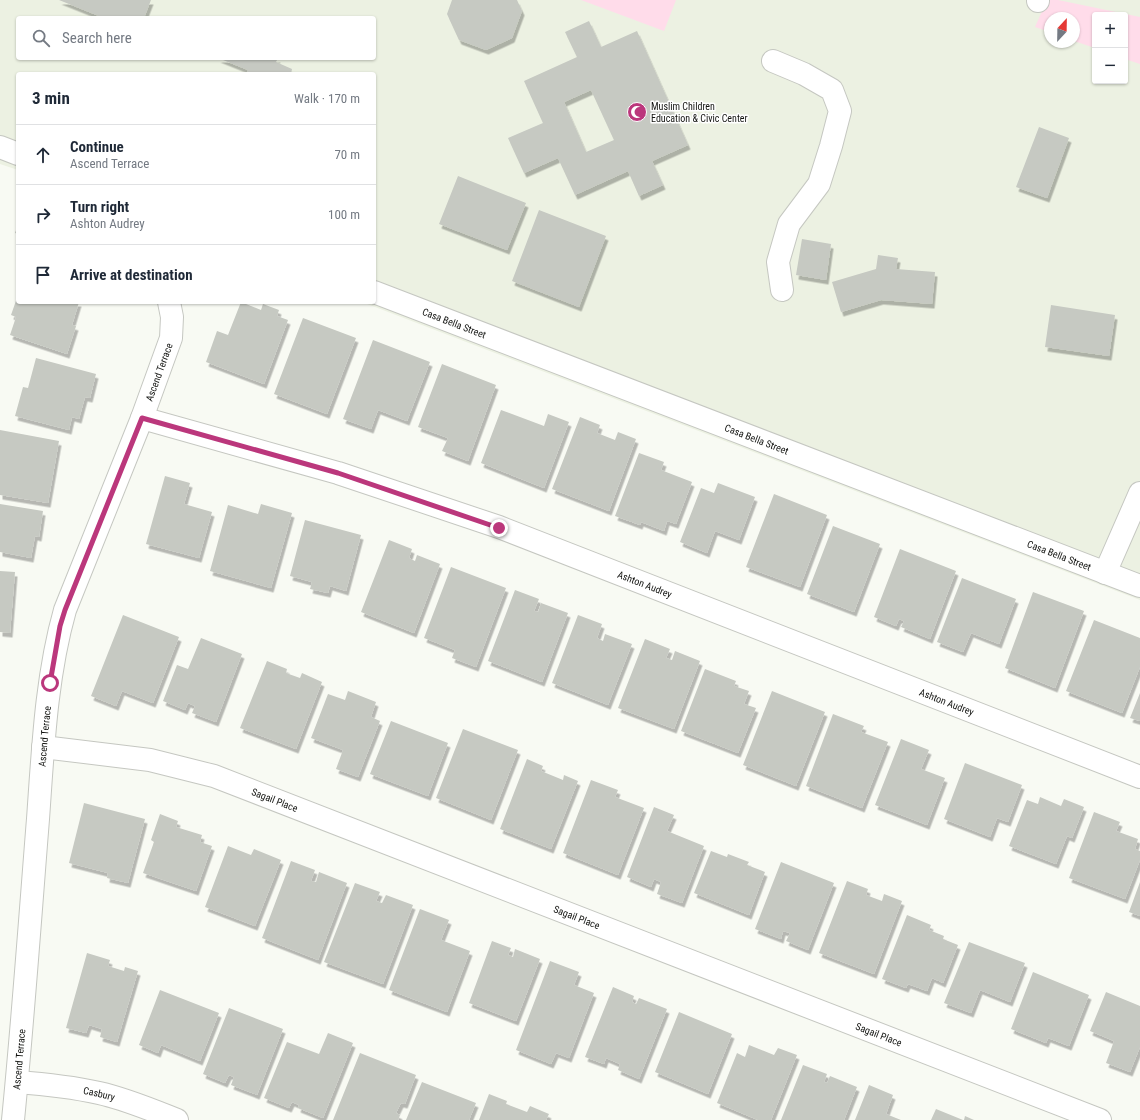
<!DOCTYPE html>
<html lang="en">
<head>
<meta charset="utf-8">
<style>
	:root { --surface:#fff; --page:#f2f2f3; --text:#1f2937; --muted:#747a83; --line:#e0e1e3 }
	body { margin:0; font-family:"Roboto Condensed",sans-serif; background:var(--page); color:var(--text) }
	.controls { position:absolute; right:12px; top:12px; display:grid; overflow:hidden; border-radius:4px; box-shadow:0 1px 3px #0004 }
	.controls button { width:36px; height:36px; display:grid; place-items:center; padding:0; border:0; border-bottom:1px solid var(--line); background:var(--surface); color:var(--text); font:20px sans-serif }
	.compass { position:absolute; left:1044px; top:12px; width:36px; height:36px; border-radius:50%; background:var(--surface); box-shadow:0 1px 3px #0004; rotate:22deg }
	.stop { position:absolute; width:12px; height:12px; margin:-9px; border:3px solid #bb377c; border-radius:50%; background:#fff }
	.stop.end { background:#bb377c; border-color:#fff; box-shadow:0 1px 4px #0008 }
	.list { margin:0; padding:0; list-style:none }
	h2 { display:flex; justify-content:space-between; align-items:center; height:52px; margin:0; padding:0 16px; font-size:17px }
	h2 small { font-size:13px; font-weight:400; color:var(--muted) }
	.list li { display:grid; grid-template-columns:26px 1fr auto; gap:12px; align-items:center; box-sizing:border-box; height:60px; padding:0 16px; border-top:1px solid var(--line) }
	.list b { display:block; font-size:15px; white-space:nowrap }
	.list p { margin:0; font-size:13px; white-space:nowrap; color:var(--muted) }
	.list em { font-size:13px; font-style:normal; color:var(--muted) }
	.icon { flex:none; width:22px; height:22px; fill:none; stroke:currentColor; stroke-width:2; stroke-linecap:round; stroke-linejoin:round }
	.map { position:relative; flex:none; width:1140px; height:1120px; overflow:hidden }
	.search { position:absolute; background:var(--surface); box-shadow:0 1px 3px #0004; left:16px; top:16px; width:360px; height:44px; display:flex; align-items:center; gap:10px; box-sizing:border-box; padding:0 14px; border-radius:4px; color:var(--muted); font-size:15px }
	.panel { position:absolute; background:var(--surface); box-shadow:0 1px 3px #0004; left:16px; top:72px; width:360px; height:232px; border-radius:4px }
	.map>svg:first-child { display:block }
	.built { fill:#ecf1e2; fill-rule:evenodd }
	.green { fill:#ffdcea }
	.building { fill:#c6c9c2; fill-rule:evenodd; filter:url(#shadow) }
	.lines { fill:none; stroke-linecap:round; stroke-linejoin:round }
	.minor-casing { stroke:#c5c7c1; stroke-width:24 }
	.minor { stroke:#fff; stroke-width:22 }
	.route { stroke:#bb377c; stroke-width:5 }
	.labels { text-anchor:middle; stroke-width:3; stroke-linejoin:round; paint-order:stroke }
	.poi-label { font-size:10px; fill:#121310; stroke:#fff; text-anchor:start }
	.street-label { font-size:10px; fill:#121310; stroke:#fff }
</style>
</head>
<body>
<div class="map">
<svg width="1140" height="1120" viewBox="0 0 1140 1120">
	<defs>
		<filter id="shadow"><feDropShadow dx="2.5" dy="4.5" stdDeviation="0" flood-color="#0004"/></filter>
	</defs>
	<rect width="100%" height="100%" fill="#f8faf3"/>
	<!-- built -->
	<path class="built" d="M0,0h1140v600l-778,-298h12v-228h-356v96l-18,-6zM1095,15h30v66h-30zM18,18h356v40h-356zM1050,18h24v24h-24z"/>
	<!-- green -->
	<path class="green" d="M581,0h95l-12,31z
		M1047,0h11l82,17v47l-15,-5v-44h-30v33l-21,-7v-23h-24v14l-15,-5z"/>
	<!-- building -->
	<path class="building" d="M59,0h92l-7,18h-40z
		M452,0h65l5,11 -10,27 -26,12 -27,-10 -12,-26z
		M589,21l12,26 36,-16 51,114 -36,16 11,24 -24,11 -11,-25 -53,24 -17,-37 -34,15 -16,-35 35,-15 -19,-42 53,-24 -12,-25zM591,90l23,50 -28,12 -22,-50z
		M218,58h60l-2,4 16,7 -1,5h-44l1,-4z
		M1039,127l30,11 -22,60 -31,-11z
		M458,176l68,27 -19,47 -68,-26z
		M539,210l67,26 -27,71 -67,-26z
		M18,225v9l-3,-1z
		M802,239l29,5 -5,36 -30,-5z
		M878,255l20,3 -2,11 39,3 -3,32 -51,-4 -40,12 -9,-30 44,-13z
		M18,295v7h61l-7,23 4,1 -9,28 -57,-19 6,-18 -5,-2z
		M241,302l20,8 2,-6 16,6 -2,6 11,4 -24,64 -58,-22 11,-31 11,4z
		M1051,305l64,10 -6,41 -64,-9z
		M303,318l53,20 -29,76 -53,-20z
		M373,340l57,22 -23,59 -29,-11 -7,19 -28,-10z
		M36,358l60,16 -6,24 -5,-1 -6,22 -7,-2 -3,13 -54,-14 8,-29 5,1z
		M442,364l54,21 -28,76 -26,-10 6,-13 -30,-11z
		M501,410l43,16 4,-12 21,8 -25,66 -63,-25z
		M580,417l20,8 -3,8 18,7 3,-8 18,7 -27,72 -57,-22z
		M0,430l59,11 -11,62 -48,-8z
		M639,453l25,9 -3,8 31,12 -16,42 -9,-3 -3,10 -23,-9 -1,3 -25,-9z
		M165,476l25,7 -6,21 28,8 -13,46 -53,-14z
		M718,483l37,14 -16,43 -24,-9 -8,22 -27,-11 21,-54 13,5z
		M774,494l53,21 -27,72 -54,-20z
		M0,504l43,7 -4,26 -4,-1 -4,22 -31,-6z
		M261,504l31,9 -21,75 -61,-17 18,-66 30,9z
		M305,520l56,15 -15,56 -16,-5 -2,7 -18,-4 2,-7 -22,-6z
		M833,526l47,18 -26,68 -47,-18z
		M389,540l23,9 -3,9 6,3 2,-6 23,9 -26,69 -53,-21z
		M900,549l56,22 -26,68 -29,-12 3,-6 -5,-2 -3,7 -22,-9z
		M451,567l55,21 -30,79 -24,-9 3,-8 -31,-12z
		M0,571l15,1 -5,61 -10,-1z
		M962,578l54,21 -17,45 -28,-11 -8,19 -26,-10z
		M515,590l24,9 -5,12 4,1 3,-9 27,10 -26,69 -54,-21z
		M1033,592l51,19 -29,77 -50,-20z
		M123,615l56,22 -26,66 -31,-12 -6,15 -25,-10z
		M578,615l24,9 -5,14 6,3 2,-7 27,10 -24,61 -56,-22z
		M1094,620l46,18v29l-18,46 -56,-22z
		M201,638l41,16 -26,68 -24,-9 3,-7 -7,-3 -3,7 -22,-9 14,-36 11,4z
		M645,639l25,10 -4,9 6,2 3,-9 25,10 -26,68 -56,-21z
		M267,661l20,8 -1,4 14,5 2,-5 20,9 -26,67 -56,-21z
		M705,669l31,12 -2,5 15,5 -5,13 12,4 -18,45 -57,-22z
		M348,691l28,11 -5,15 9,4 -22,56 -22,-8 7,-19 -32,-12 17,-44 17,6z
		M772,691l53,21 -29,74 -53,-21z
		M1140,693v28l-10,-3z
		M833,714l31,12 -3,6 27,10 -26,66 -56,-22z
		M391,721l57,22 -20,53 -58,-22z
		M463,729l55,21 -27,70 -55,-22z
		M901,739l28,11 -8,19 24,9 -18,47 -52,-20z
		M527,759l16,7 -2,5 22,9 1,-5 14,6 -27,68 -51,-20z
		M965,763l57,22 -14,37 -11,-4 -7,19 -46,-18z
		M591,780l27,10 -3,7 29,11 -26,67 -55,-22z
		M1040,797l21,9 3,-7 20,8 -12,31 -5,-2 -11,28 -47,-18 18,-46 11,4z
		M84,803l61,16 -17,64 -21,-5 1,-5 -39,-10z
		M654,807l20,8 -7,16 37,15 -22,57 -25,-9 4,-12 -7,-3 -3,8 -24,-10z
		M1094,812l26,10 -4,9 22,8 -3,10 5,2v9l-15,39 -56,-21z
		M160,814l18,7 -2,6 26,8 -2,7 12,4 -16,45 -53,-18 11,-31 -3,-2z
		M228,846l23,9 3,-6 27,11 -26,66 -50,-19z
		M711,851l16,6 1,-3 21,8 -2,3 18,7 -16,43 -55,-22z
		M291,861l24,9 -4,11 5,1 3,-10 28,11 -29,77 -56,-22z
		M781,862l53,21 -26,67 -22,-9 4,-8 -7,-2 -2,8 -26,-10z
		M847,881l21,8 -2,6 16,6 2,-7 18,7 -28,73 -55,-21z
		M1140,882v34l-11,-4z
		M355,883l25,9 -4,9 6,2 4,-8 27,10 -30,79 -59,-22z
		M420,909l29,11 -8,20 29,11 -23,61 -58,-22z
		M907,915l24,10 -2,5 15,6 -1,3 15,6 -15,38 -11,-5 -5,13 -19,-7 -2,4 -24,-9z
		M492,941l19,7 -3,7 5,2 2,-8 25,10 -24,62 -47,-18z
		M969,942l56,21 -15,39 -30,-12 -9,23 -27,-10z
		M87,953l23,7 -2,6 16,5 1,-4 13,4 -21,71 -17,-5 2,-8 -13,-4 -3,8 -20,-5z
		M550,961l29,11 -5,13 20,8 -25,65 -13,-5 -5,11 -35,-14z
		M1033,972l56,23 -20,51 -21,-8 -2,5 -35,-14z
		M613,987l21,9 -2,6 4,2 3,-6 28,11 -28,70 -21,-9 2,-6 -14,-6 -2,6 -19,-7z
		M160,990l59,23 -19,48 -39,-16 -3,8 -19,-8z
		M1106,992l34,14v41l-10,25 -24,-9 8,-22 -24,-10z
		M229,1008l54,21 -26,66 -26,-10 3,-8 -5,-2 -4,8 -22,-9z
		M679,1012l53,22 -24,60 -53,-22z
		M328,1033l25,10 -30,75 -25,-10 1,-3 -7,-3 -3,6 -25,-10 23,-56 32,12z
		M749,1045l25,10 4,-7 19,7 -26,65h-13l-41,-17 20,-50 8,4z
		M360,1053l56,22 -11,29 -4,-1 -5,10 4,2 -2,5h-65z
		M803,1065l24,9 -3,8 3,1 3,-7 27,11 -13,33h-63z
		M422,1082l54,21 -7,17h-63z
		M869,1085l24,10 -7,19 15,6h-46z
		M489,1094l18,7 -1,3 21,8 3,-6 19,8 -3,6h-67z
		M936,1109l27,11h-32z
		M965,1116l9,4h-10z"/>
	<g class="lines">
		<defs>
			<g id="minor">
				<path d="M1038,1v-1"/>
				<path d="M773,61l31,13 28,16 8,21 -9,35 -12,38 -30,40 -11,38 4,28"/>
				<path d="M0,147l18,7"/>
				<path id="s1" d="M374,292l766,294"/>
				<path id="s2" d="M142,418l196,55 161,54 641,250"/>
				<path d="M1105,573l35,-80"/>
				<path id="s3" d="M43,747l107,13 64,16 886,344"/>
				<path id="s4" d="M17,1082c27,2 55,5 82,11 27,6 53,17 78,27"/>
				<path id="s5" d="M13,1120c10,-100 17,-201 25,-301 5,-70 8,-142 27,-209l77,-192 29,-80 1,-21 -3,-15"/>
			</g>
		</defs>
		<!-- minor casing -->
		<use href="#minor" class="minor-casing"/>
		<!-- minor -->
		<use href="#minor" class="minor"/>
	</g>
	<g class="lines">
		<!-- route -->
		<path class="route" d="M50,683l10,-57 5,-16 77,-192 196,55 161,55"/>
	</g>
	<!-- icons -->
	<defs>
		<symbol id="mosque-disc" viewBox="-11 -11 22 22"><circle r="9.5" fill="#bb377c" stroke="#fff"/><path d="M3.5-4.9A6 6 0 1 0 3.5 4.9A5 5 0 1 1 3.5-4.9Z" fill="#fff"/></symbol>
	</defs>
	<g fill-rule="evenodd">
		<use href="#mosque-disc" x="626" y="101" width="22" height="22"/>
	</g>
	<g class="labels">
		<!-- poi labels -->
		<g class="poi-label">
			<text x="651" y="110">Muslim Children<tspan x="651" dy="12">Education &amp; Civic Center</tspan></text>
		</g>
		<!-- street labels -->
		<g class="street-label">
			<text dy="4" stroke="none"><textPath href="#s1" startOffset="86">Casa Bella Street</textPath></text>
			<text dy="4" stroke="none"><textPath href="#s5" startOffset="769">Ascend Terrace</textPath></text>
			<text dy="4" stroke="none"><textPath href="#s1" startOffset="410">Casa Bella Street</textPath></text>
			<text dy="4" stroke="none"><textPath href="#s1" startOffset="734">Casa Bella Street</textPath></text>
			<text dy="4" stroke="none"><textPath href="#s2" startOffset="530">Ashton Audrey</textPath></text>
			<text dy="4" stroke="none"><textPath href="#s2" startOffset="854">Ashton Audrey</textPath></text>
			<text dy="4" stroke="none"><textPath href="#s5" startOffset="385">Ascend Terrace</textPath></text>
			<text dy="4" stroke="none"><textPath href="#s3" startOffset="239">Sagail Place</textPath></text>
			<text dy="4" stroke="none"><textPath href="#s3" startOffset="563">Sagail Place</textPath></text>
			<text dy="4" stroke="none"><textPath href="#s3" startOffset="887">Sagail Place</textPath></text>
			<text dy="4" stroke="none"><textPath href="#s5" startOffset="61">Ascend Terrace</textPath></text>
			<text dy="4" stroke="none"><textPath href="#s4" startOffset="83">Casbury</textPath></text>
		</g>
	</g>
</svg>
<div class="controls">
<button>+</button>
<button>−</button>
</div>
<svg class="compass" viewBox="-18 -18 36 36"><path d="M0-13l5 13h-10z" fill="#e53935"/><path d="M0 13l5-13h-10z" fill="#747a83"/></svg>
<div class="stop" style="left:50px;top:683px"></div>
<div class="stop end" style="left:499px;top:528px"></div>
<div class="search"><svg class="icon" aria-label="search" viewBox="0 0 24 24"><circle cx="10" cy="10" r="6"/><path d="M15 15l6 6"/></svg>Search here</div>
<section class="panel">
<h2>3 min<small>Walk · 170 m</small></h2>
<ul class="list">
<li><svg class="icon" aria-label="ahead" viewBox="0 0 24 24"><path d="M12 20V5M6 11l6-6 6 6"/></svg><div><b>Continue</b><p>Ascend Terrace</p></div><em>70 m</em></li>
<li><svg class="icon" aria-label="right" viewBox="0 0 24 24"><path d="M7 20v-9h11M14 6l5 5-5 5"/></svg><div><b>Turn right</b><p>Ashton Audrey</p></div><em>100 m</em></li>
<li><svg class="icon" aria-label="arrive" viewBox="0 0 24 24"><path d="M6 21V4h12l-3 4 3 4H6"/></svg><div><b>Arrive at destination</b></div></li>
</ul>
</section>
</div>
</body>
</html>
